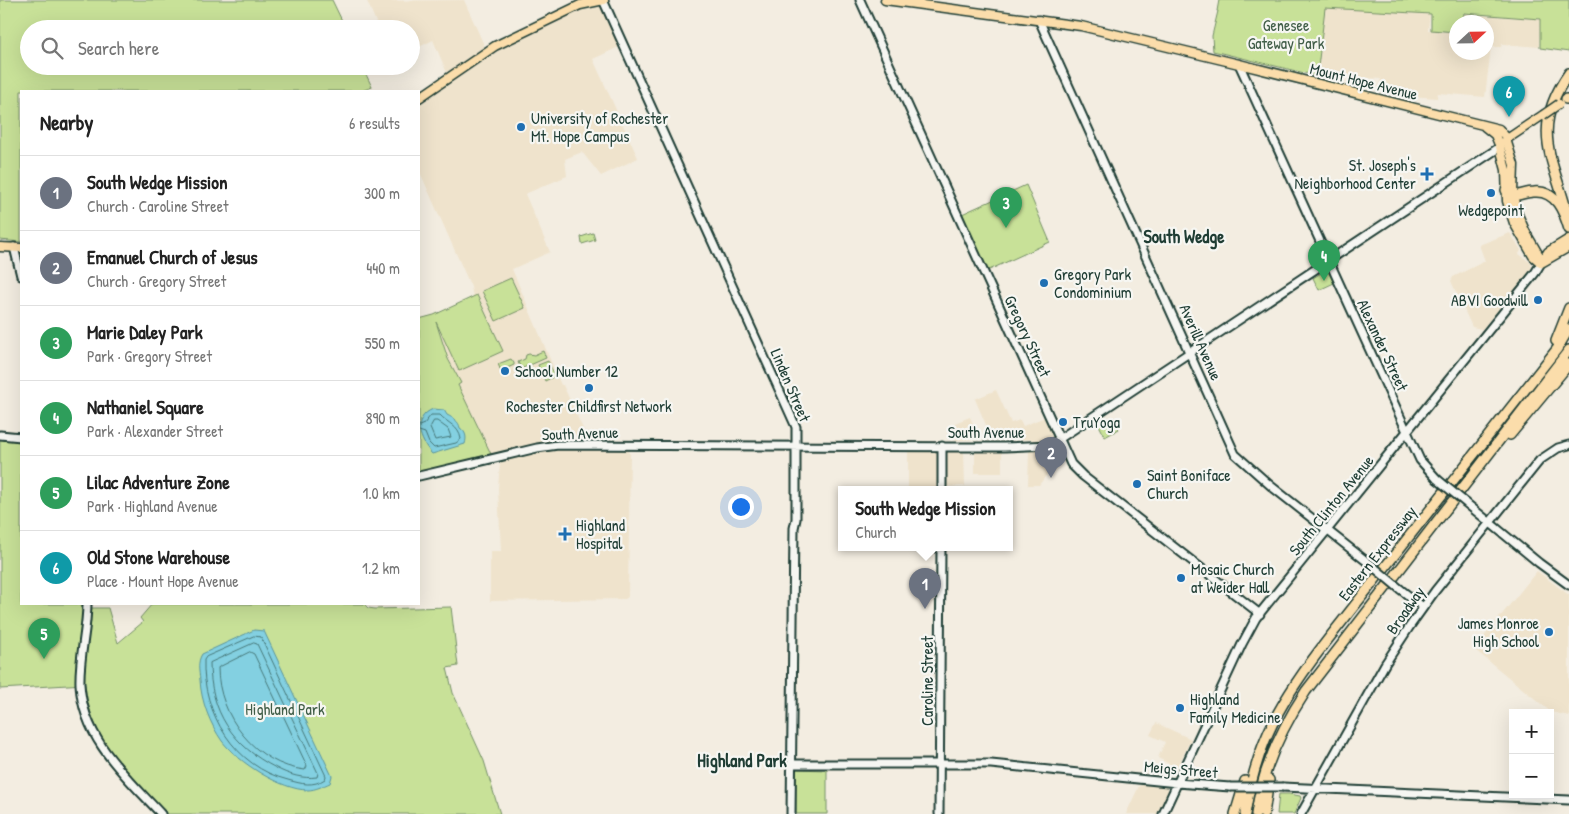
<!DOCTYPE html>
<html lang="en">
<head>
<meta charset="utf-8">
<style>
	:root { --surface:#fff; --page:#f6f6f6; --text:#222; --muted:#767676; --line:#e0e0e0; --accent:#d93025 }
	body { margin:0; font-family:"Patrick Hand",sans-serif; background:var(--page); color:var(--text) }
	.controls { position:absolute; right:15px; bottom:15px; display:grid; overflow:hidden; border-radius:0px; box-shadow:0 5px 20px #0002 }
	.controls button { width:45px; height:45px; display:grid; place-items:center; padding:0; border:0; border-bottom:1px solid var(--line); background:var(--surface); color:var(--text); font:25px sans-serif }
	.compass { position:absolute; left:1449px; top:15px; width:45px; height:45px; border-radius:50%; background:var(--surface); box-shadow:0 5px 20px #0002; rotate:68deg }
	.you { position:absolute; left:740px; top:506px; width:18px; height:18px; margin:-12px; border:4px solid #fff; border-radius:50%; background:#1a73e8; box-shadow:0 0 0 8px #1a73e833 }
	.badge { display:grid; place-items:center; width:32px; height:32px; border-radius:50%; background:var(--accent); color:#fff; font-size:16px; font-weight:700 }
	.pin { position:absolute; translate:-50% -41px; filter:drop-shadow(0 1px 2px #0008) }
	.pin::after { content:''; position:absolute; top:26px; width:18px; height:15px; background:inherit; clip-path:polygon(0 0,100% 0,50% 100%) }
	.popup { position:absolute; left:838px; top:486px; width:175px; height:65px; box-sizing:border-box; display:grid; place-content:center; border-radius:0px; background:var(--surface); filter:drop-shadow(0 1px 4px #0005); font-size:16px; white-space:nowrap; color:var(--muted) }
	.popup b { font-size:19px; color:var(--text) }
	.popup::after { content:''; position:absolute; left:50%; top:100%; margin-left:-10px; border:10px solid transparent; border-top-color:var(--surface) }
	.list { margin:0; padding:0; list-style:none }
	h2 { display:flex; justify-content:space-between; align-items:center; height:65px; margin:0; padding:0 20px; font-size:21px }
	h2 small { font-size:16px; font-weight:400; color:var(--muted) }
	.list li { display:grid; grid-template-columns:32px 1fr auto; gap:15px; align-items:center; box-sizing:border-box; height:75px; padding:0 20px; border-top:1px solid var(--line) }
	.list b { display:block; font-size:19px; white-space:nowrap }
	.list p { margin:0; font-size:16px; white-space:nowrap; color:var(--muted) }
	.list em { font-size:16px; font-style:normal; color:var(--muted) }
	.icon { flex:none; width:28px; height:28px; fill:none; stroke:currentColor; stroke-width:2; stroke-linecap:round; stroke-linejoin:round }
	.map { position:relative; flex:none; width:1569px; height:814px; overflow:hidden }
	.search { position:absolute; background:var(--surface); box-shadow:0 5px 20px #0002; left:20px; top:20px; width:400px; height:55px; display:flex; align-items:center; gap:12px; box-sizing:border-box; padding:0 18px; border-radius:28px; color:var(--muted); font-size:19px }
	.panel { position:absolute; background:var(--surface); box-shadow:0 5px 20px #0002; left:20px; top:90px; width:400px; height:515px; border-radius:0px }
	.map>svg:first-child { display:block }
	.built { fill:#efe3cc }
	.green { fill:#c8e198; stroke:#748f66 }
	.water { fill:#83d0e1; stroke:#5b959c }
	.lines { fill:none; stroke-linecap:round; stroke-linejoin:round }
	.shore { stroke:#477879; stroke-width:1 }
	.secondary-casing { stroke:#1f3d34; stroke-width:11 }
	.primary-casing { stroke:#1f3d34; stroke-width:11 }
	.highway-casing { stroke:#1f3d34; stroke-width:12 }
	.secondary { stroke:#f6f6f2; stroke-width:7 }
	.primary { stroke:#fbddab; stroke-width:8 }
	.highway { stroke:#fbddab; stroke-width:9 }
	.secondary-bridge-casing { stroke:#1f3d34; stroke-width:11; stroke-linecap:butt }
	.primary-bridge-casing { stroke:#1f3d34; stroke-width:11; stroke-linecap:butt }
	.secondary-bridge { stroke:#f6f6f2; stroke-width:7 }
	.primary-bridge { stroke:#fbddab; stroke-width:8 }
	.poi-dot { fill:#1f6fb2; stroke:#f6f6f2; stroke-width:2 }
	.labels { text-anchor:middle; stroke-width:4.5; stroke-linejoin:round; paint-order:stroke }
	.park-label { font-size:16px; fill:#415e48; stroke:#f6f6f2 }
	.street-label { font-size:16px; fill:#1f3d34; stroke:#f6f6f2 }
	.poi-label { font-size:16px; fill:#1f3d34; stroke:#f6f6f2; text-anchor:start }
	.neighbourhood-label { font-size:18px; font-weight:bold; fill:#1f3d34; stroke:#f6f6f2 }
</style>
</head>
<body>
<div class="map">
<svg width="1569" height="814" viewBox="0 0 1569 814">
	<rect width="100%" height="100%" fill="#f3ede1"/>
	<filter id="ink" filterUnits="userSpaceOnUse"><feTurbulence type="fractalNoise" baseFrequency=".02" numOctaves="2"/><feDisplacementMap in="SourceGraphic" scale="10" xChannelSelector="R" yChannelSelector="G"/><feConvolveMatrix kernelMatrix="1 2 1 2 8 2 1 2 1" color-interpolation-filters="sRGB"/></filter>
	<g filter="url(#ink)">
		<!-- built -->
		<path class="built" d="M464,0l24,54 73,-37 39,-17 21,46 -28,13 45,99 -37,18 -19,-24 -17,7 2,17 -42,18 25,58 -38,17 49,116h2l25,55 -39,1 -58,13 -34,-70 3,-2 -12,-23 -14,-44 39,-18 -2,-10 -52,-117v-67l31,-23 -17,-40 -22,11v-22h-32l-12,-28z
			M1324,8l106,6 -2,16 28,3v19h30v-30h-23l1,-8 76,5 -1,28 -37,-3 -1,3h-10l-6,50 -47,-4 -1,5 -40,-3v-5l-19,-2 3,-9 -63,-5z
			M1510,233l11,17 -2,4 12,9 1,8 -50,58 -10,-2 -21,-46 2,-4 32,-16 -6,-16z
			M996,390l15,33 9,-3 3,6 22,-9 8,17 -4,5 -6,1 -51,-1 -17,-40z
			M970,417l9,22 -23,1 -1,-17z
			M1056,447l5,9 -22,29h-11l1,-34 16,-1z
			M626,449l4,5 -2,143 -3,2 -135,2v-50h11l-3,-62 2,-27 51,-12z
			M908,450h56l1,36 -26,1v3h-31z
			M975,450l27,1v22h-27z
			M1537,571l32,24v121l-18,-4 -77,-63z
			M1156,723l35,16 -14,29 -19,-10 7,-16 -15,-7z
			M1146,784l20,2 2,2v4l-11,22h-31l13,-28z"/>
		<!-- green -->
		<path class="green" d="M0,0h332l14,29h-317v37h333l10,21 -10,4h-341v151l-21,-2z
			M1219,0h350v52l-29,-4v-29l-76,-6 -1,9h-7v10l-25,-2v-16l-106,-6 -8,68 -104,-25 -1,-15 6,-25h-1z
			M1026,185l24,57 -63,29 -25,-57z
			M593,233l2,7 -13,4 -1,-7z
			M1326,270l3,1 5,12 -15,7 -6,-12z
			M511,278l14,30 -29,13 -14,-30z
			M477,295l26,56 -44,20 -23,-49 12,37 13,24 -3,2 33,69 -72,18v-153l15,-4z
			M543,351l3,7 -25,11 -3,-7 7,-3 1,-4 3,-1 5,1z
			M511,359l3,4v2l-13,6 -3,-7z
			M548,361l7,15 -10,5 -7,-16z
			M1105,416l5,10 6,-2 3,5 -14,8 -8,-16z
			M0,439l21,2v163h63v4h24l10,35 25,-21 -3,-4 12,-14h212l4,4 7,1 76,-2 7,59 -11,2 6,25 31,68 16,53h-333c-39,-41 -76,-70 -82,-130l-85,5z
			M796,769l31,1v44h-31z
			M1289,794l11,2 1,2 -7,16h-17l2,-20z"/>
		<!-- water -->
		<path class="water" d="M433,409l11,1 3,5c6,3 12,6 13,13 6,4 7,9 5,16l-33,10c-12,-13 -21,-36 1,-45z
			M254,630l10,1 68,145 -2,7c-7,3 -15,7 -22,7 -27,0 -70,-28 -86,-49 -12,-17 -21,-40 -22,-61 -1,-9 -3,-18 2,-26z"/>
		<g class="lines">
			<!-- shore -->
			<path class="shore" d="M434,421h3l11,8 3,8 -16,3 -5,-12z
				M419,426l5,-2 7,-9h9c7,8 19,11 21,24l-5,4 -22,5 -5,-5 -4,-10 -6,-2
				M254,636l7,1 65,139 -1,3c-12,8 -23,5 -37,1 -53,-13 -86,-67 -84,-120l2,-3z
				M254,643l3,1 61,129 -1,4c-14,2 -28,-2 -41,-9 -43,-22 -66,-56 -66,-105z
				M250,652l4,2 53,112 -2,4c-49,-5 -87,-54 -87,-102z"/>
			<defs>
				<path id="secondary" d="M603,0l193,427v92l-2,9 -3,286
					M860,0l211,464 12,12 177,138
					M1039,20l196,434 36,32 99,78
					M1239,64l181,396 17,19
					M14,247l7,29
					M0,435l21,2
					M419,476l118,-28 21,-3 446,2 46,-2 450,-298
					M942,490v-44
					M1466,503l73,60 30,22
					M1400,589l23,18
					M87,604c0,26 -8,53 -7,80 3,56 46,92 81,130
					M792,764h199l186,19 53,4
					M1283,787l286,13
					M939,814l2,-266
					M1163,814l79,-170 14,-26 279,-345 6,-10
					M1301,814l84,-150 25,-38 25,-35 105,-131 18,-12 11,-3"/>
				<path id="primary" d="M885,0l196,26 158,38 260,65 6,7 9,29 -1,28 3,17 10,23 14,24 1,6
					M419,98l76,-52 85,-41 24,-5
					M1485,127l10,8 5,12 6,23 1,31 7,22 19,33 8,7
					M1504,141l39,-26
					M0,247l21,1
					M1543,262l26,-15
					M1541,263l7,-11 21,-13"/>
				<path id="highway" d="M1569,73c-41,58 -14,88 0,147
					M1566,99h3
					M1506,190l5,6c8,0 15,-4 23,-4 22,-2 30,20 35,37
					M1556,341l13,-33
					M1510,435l59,-71
					M1235,814l10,-33
					M1245,814c12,-75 38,-117 84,-176l228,-289 12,-20
					M1256,814c6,-45 25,-85 50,-123l263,-341
					M1264,814l5,-34"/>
			</defs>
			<!-- secondary casing -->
			<use href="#secondary" class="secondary-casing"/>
			<!-- primary casing -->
			<use href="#primary" class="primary-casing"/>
			<!-- highway casing -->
			<use href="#highway" class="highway-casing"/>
			<!-- secondary -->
			<use href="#secondary" class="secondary"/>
			<!-- primary -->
			<use href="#primary" class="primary"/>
			<!-- highway -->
			<use href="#highway" class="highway"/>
			<defs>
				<path id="secondary-bridge" d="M1437,479l29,24
					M1370,564l30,25
					M1230,787h53"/>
				<path id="primary-bridge" d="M1543,115l16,-11"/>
			</defs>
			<!-- secondary-bridge casing -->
			<use href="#secondary-bridge" class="secondary-bridge-casing"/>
			<!-- primary-bridge casing -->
			<use href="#primary-bridge" class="primary-bridge-casing"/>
			<!-- secondary-bridge -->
			<use href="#secondary-bridge" class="secondary-bridge"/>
			<!-- primary-bridge -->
			<use href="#primary-bridge" class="primary-bridge"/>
		</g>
	</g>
	<!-- markers -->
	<g class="poi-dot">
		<circle cx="521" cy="127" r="5"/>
		<path d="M1424.5 166.5h5v5h5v5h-5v5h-5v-5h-5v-5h5z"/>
		<circle cx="1491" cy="193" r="5"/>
		<circle cx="1044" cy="283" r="5"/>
		<circle cx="1538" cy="300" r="5"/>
		<circle cx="505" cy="371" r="5"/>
		<circle cx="589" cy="388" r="5"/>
		<circle cx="1063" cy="422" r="5"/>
		<circle cx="1137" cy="484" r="5"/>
		<path d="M562.5 526.5h5v5h5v5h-5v5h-5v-5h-5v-5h5z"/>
		<circle cx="1181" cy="578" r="5"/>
		<circle cx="1549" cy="632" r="5"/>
		<circle cx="1180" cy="708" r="5"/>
	</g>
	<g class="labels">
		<!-- park labels -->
		<g class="park-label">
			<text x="1286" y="31">Genesee<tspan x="1286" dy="18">Gateway Park</tspan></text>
			<text x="285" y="715">Highland Park</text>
		</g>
		<!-- street labels -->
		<g class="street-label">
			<text transform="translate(1364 81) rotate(14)" y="6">Mount Hope Avenue</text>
			<text transform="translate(1028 336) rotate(65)" y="6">Gregory Street</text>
			<text transform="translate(1201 342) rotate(66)" y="6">Averill Avenue</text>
			<text transform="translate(1383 345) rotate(65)" y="6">Alexander Street</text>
			<text transform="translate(791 385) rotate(67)" y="6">Linden Street</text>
			<text x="986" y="438">South Avenue</text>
			<text transform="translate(580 433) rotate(-2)" y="6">South Avenue</text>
			<text transform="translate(1331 505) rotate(-51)" y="6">South Clinton Avenue</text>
			<text transform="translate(1377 553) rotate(-52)" y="6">Eastern Expressway</text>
			<text transform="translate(1405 610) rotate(-55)" y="6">Broadway</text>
			<text transform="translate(927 681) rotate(-90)" y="6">Caroline Street</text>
			<text transform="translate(1181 769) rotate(5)" y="6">Meigs Street</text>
		</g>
		<!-- poi labels -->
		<g class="poi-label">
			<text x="531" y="124">University of Rochester<tspan x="531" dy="18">Mt. Hope Campus</tspan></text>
			<text x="1416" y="171" text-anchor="end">St. Joseph's<tspan x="1416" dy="18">Neighborhood Center</tspan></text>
			<text x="1491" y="216" text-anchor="middle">Wedgepoint</text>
			<text x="1054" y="280">Gregory Park<tspan x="1054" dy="18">Condominium</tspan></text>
			<text x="1528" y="306" text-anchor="end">ABVI Goodwill</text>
			<text x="515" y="377">School Number 12</text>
			<text x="589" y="412" text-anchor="middle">Rochester Childfirst Network</text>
			<text x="1073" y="428">TruYoga</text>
			<text x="1147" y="481">Saint Boniface<tspan x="1147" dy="18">Church</tspan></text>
			<text x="576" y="531">Highland<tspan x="576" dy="18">Hospital</tspan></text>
			<text x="1191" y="575">Mosaic Church<tspan x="1191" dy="18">at Weider Hall</tspan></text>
			<text x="1539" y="629" text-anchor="end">James Monroe<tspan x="1539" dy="18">High School</tspan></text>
			<text x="1190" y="705">Highland<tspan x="1190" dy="18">Family Medicine</tspan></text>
		</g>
		<!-- neighbourhood labels -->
		<g class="neighbourhood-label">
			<text x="1184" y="243">South Wedge</text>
			<text x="742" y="767">Highland Park</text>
		</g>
	</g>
</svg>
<div class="controls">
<button>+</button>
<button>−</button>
</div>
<svg class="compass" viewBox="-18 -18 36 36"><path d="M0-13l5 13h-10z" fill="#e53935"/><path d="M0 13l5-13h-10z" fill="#767676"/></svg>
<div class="you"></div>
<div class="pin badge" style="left:925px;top:609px;background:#6b7280">1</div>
<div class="popup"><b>South Wedge Mission</b>Church</div>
<div class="pin badge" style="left:1051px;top:478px;background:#6b7280">2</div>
<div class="pin badge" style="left:1006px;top:228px;background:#2e9e5b">3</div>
<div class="pin badge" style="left:1324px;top:281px;background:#2e9e5b">4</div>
<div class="pin badge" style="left:44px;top:659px;background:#2e9e5b">5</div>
<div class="pin badge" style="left:1509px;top:117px;background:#0f9aa8">6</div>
<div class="search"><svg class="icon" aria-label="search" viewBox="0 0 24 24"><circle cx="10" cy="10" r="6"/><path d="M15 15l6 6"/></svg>Search here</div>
<section class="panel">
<h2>Nearby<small>6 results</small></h2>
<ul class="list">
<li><span class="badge" style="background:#6b7280">1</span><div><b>South Wedge Mission</b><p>Church · Caroline Street</p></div><em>300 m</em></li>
<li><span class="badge" style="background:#6b7280">2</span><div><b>Emanuel Church of Jesus</b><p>Church · Gregory Street</p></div><em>440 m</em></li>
<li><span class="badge" style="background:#2e9e5b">3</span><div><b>Marie Daley Park</b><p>Park · Gregory Street</p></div><em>550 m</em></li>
<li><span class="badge" style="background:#2e9e5b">4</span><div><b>Nathaniel Square</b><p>Park · Alexander Street</p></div><em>890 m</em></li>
<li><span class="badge" style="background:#2e9e5b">5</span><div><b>Lilac Adventure Zone</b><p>Park · Highland Avenue</p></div><em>1.0 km</em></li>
<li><span class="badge" style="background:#0f9aa8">6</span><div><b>Old Stone Warehouse</b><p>Place · Mount Hope Avenue</p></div><em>1.2 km</em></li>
</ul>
</section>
</div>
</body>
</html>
